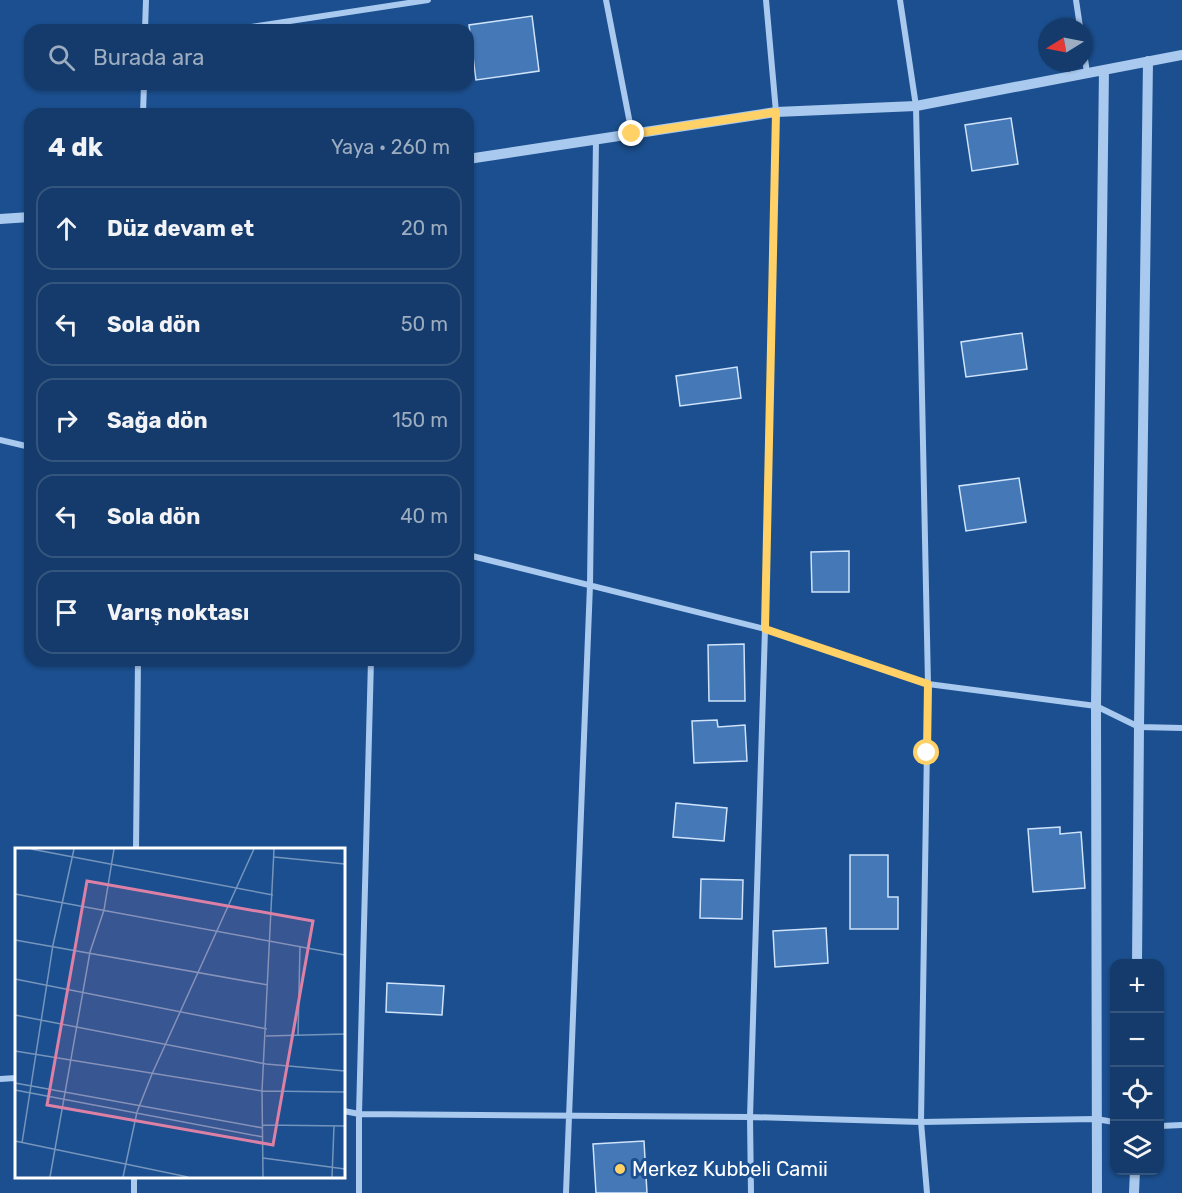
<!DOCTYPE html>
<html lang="tr">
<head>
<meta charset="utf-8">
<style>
	:root { --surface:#143b6b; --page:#1d4271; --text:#f1f3f6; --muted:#9dadc1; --line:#33557e }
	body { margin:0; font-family:Rubik,sans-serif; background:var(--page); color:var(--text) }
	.controls { position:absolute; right:18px; bottom:18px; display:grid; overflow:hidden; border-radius:12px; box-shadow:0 2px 4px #0004 }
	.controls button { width:54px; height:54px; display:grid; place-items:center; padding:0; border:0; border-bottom:2px solid var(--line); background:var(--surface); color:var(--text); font:30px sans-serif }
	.compass { position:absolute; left:1038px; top:18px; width:54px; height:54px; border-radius:50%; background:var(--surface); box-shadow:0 2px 4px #0004; rotate:260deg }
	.stop { position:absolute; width:18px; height:18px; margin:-14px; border:4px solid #ffd166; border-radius:50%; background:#fff }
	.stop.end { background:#ffd166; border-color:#fff; box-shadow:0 2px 6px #0008 }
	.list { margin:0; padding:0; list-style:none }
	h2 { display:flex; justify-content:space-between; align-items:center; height:78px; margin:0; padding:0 24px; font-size:26px }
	h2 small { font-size:20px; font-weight:400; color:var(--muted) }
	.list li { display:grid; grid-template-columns:39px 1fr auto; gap:18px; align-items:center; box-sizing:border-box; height:84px; margin:0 12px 12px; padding:0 12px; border:2px solid var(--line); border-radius:18px }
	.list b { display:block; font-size:22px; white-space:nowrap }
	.list em { font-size:20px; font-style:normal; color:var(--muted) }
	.icon { flex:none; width:33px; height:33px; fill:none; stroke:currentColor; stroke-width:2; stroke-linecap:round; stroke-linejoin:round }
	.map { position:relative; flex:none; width:1182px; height:1193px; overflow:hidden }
	.search { position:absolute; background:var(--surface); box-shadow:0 2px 4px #0004; left:24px; top:24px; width:450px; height:66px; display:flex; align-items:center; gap:15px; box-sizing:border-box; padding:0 21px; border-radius:18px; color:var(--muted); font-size:22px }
	.panel { position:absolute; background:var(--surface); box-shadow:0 2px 4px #0004; left:24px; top:108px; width:450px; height:558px; border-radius:18px }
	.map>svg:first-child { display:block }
	.building { fill:#4478b7; stroke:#cfe3fa; stroke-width:1.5 }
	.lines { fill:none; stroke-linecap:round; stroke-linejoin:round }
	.minor { stroke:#a9c9ee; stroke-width:6 }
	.tertiary { stroke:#a9c9ee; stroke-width:10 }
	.route { stroke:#ffd166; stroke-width:8 }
	.poi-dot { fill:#ffd166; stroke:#1b4f8f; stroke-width:2 }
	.labels { text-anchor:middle; stroke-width:6; stroke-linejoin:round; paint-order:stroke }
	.poi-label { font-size:20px; fill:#fff; stroke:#1b4f8f; text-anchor:start }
	.inset-road { fill:none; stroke:#7695bc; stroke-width:1.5 }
	.view { fill:#dd80a5; fill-opacity:0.15; stroke:#dd80a5; stroke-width:3 }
	.inset-edge { fill:none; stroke:#fff; stroke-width:3 }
</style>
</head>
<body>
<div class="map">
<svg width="1182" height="1193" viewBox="0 0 1182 1193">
	<rect width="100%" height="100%" fill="#1b4f8f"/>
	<!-- building -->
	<path class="building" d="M532,16l7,55 -63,9 -7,-55z
		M1011,118l7,46 -46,7 -7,-46z
		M1022,333l5,36 -61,8 -5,-35z
		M737,367l4,31 -61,8 -4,-30z
		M1019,478l7,44 -60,9 -7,-45z
		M849,551v41h-37l-1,-40z
		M744,644l1,57h-36l-1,-56z
		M717,720l1,7 27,-2 2,36 -53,2 -2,-42z
		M676,803l51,5 -3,33 -51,-4z
		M1060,827v7l21,-2 4,56 -52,4 -5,-63z
		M850,855h38v42h10v32h-48z
		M701,879l42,1 -1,39 -42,-1z
		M826,928l2,35 -53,4 -2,-36z
		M387,983l57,3 -2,29 -56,-3z
		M644,1141l3,52h-51l-3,-49z"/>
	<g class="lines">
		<!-- minor -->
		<path class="minor" d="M606,0l26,134
			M900,0l16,106 12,578 -7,438 6,71
			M1076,0l4,27
			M145,30l1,-30
			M231,30l197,-30
			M1083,45l4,28
			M143,114l1,-30
			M0,440l30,7
			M468,555l297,74 163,55 168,22 43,21 43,1
			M136,850l2,-190
			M0,1079l16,-1
			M344,1111l15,3 391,3 171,5 175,-3 18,3
			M1160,1126l22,-1
			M134,1193v-17
			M359,1193v-79l12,-454
			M566,1193l24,-608 6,-446
			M751,1193l-1,-76 15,-488 11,-517 -10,-112"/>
		<!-- tertiary -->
		<path class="tertiary" d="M468,159l308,-47 140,-6 266,-51
			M0,219l30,-2
			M1137,964l2,-237 9,-666
			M1097,1193l-1,-487 8,-636
			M1134,1193l1,-23"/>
	</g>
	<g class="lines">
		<!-- route -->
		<path class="route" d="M632,134l144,-22 -11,517 163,55 -1,69"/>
	</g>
	<!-- markers -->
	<circle class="poi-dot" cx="620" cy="1169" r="6"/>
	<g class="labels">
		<!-- poi labels -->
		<g class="poi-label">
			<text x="632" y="1176">Merkez Kubbeli Camii</text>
		</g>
	</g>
	<!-- overview -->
	<g transform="translate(15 848)">
		<rect width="330" height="330" fill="#1b4f8f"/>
		<path class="inset-road" d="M16,1l242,46M259,9l71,7M0,46l330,61M0,92l253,45M0,131l252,50M0,167l251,49 79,7M251,188l79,-2M283,188l2,-89M0,203l247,40 83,1M0,235l248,45M0,242l248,47M248,277l82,1M0,293l173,36M7,295l31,-198 21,-96M248,310l82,11M35,329l40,-225 14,-42 10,-61M108,329l14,-65 15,-38 102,-225M248,329l-1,-86 12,-242M317,329l2,-51"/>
		<path class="view" d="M72,33l226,40 -40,224 -226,-40z"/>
		<rect width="330" height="330" class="inset-edge"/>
	</g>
</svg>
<div class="controls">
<button>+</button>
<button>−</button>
<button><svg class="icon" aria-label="locate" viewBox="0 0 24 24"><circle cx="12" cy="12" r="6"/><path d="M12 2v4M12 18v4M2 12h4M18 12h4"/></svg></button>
<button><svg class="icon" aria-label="layers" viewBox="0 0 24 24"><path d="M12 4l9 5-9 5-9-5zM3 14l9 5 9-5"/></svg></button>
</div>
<svg class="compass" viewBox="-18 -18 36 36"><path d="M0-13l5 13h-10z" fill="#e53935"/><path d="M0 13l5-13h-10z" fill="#9dadc1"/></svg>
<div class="stop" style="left:927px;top:753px"></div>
<div class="stop end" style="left:632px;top:134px"></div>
<div class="search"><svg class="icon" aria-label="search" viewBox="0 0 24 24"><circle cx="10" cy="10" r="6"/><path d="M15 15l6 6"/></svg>Burada ara</div>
<section class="panel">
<h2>4 dk<small>Yaya · 260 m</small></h2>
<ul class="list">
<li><svg class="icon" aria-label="ahead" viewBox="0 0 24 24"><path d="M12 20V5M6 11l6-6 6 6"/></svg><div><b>Düz devam et</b></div><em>20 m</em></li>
<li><svg class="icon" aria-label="left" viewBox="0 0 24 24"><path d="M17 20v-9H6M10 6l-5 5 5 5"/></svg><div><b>Sola dön</b></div><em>50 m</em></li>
<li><svg class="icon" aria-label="right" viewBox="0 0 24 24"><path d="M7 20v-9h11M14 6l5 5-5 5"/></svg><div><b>Sağa dön</b></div><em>150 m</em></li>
<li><svg class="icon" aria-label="left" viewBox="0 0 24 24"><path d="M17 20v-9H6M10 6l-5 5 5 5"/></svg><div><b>Sola dön</b></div><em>40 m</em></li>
<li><svg class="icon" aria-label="arrive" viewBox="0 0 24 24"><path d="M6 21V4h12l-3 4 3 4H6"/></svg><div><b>Varış noktası</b></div></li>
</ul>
</section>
</div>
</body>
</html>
